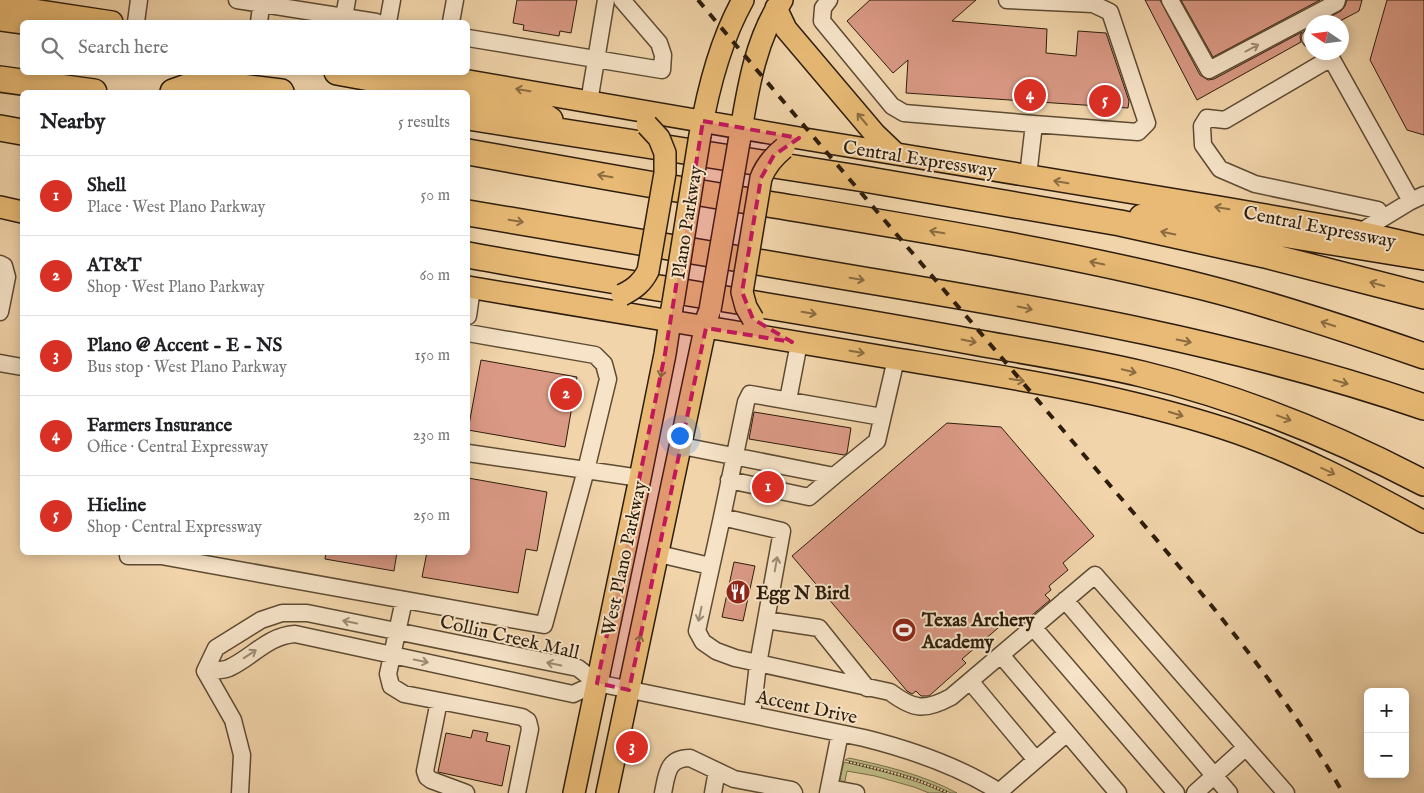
<!DOCTYPE html>
<html lang="en">
<head>
<meta charset="utf-8">
<style>
	:root { --surface:#fff; --page:#f2f2f2; --text:#202124; --muted:#757577; --line:#e0e0e0; --accent:#d93025 }
	body { margin:0; font-family:"IM FELL English",serif; background:var(--page); color:var(--text) }
	.controls { position:absolute; right:15px; bottom:15px; display:grid; overflow:hidden; border-radius:8px; box-shadow:0 2px 12px #0003 }
	.controls button { width:45px; height:45px; display:grid; place-items:center; padding:0; border:0; border-bottom:1px solid var(--line); background:var(--surface); color:var(--text); font:25px sans-serif }
	.compass { position:absolute; left:1304px; top:15px; width:45px; height:45px; border-radius:50%; background:var(--surface); box-shadow:0 2px 12px #0003; rotate:283deg }
	.you { position:absolute; left:679px; top:435px; width:18px; height:18px; margin:-12px; border:4px solid #fff; border-radius:50%; background:#1a73e8; box-shadow:0 0 0 8px #1a73e833 }
	.badge { display:grid; place-items:center; width:32px; height:32px; border-radius:50%; background:var(--accent); color:#fff; font-size:16px; font-weight:700 }
	.pin { position:absolute; translate:-50% -50%; border:2px solid #fff; box-shadow:0 1px 5px #0006 }
	.list { margin:0; padding:0; list-style:none }
	h2 { display:flex; justify-content:space-between; align-items:center; height:65px; margin:0; padding:0 20px; font-size:21px }
	h2 small { font-size:16px; font-weight:400; color:var(--muted) }
	.list li { display:grid; grid-template-columns:32px 1fr auto; gap:15px; align-items:center; box-sizing:border-box; height:80px; padding:0 20px; border-top:1px solid var(--line) }
	.list b { display:block; font-size:19px; white-space:nowrap }
	.list p { margin:0; font-size:16px; white-space:nowrap; color:var(--muted) }
	.list em { font-size:16px; font-style:normal; color:var(--muted) }
	.icon { flex:none; width:28px; height:28px; fill:none; stroke:currentColor; stroke-width:2; stroke-linecap:round; stroke-linejoin:round }
	.map { position:relative; flex:none; width:1424px; height:793px; overflow:hidden }
	.search { position:absolute; background:var(--surface); box-shadow:0 2px 12px #0003; left:20px; top:20px; width:450px; height:55px; display:flex; align-items:center; gap:12px; box-sizing:border-box; padding:0 18px; border-radius:8px; color:var(--muted); font-size:19px }
	.panel { position:absolute; background:var(--surface); box-shadow:0 2px 12px #0003; left:20px; top:90px; width:450px; height:465px; border-radius:8px }
	.map>svg:first-child { display:block }
	.green { fill:#bebc85; stroke:#766c48 }
	.building { fill:#da9985; stroke:#2d1d0b }
	.lines { fill:none; stroke-linecap:round; stroke-linejoin:round }
	.minor-casing { stroke:#5e4b33; stroke-width:19 }
	.major-casing { stroke:#2d1d0b; stroke-width:24 }
	.highway-casing { stroke:#2d1d0b; stroke-width:28 }
	.path { stroke:#2d1d0b; stroke-width:2.5; stroke-dasharray:1 2.5; stroke-linecap:butt }
	.minor { stroke:#f6e3c8; stroke-width:16 }
	.major { stroke:#e8ba75; stroke-width:21 }
	.highway { stroke:#e8ba75; stroke-width:25 }
	.rail { stroke:#2d1d0b; stroke-width:4; stroke-dasharray:9 9; stroke-linecap:butt }
	.major-bridge-casing { stroke:#2d1d0b; stroke-width:24; stroke-linecap:butt }
	.major-bridge { stroke:#e8ba75; stroke-width:21 }
	.oneway { stroke:#9c8a73 }
	.oneway2 { stroke:#8a6c40 }
	.marked { fill:#c2185b; fill-opacity:0.2; stroke:#c2185b; stroke-width:4; stroke-dasharray:10 6; stroke-linejoin:round }
	.labels { text-anchor:middle; stroke-width:4; stroke-linejoin:round; paint-order:stroke }
	.street-label { font-size:19px; fill:#2d1d0b; stroke:#f6e3c8 }
	.poi-label { font-size:19px; font-weight:bold; fill:#2d1d0b; stroke:#f6e3c8; text-anchor:start }
</style>
</head>
<body>
<div class="map">
<svg width="1424" height="793" viewBox="0 0 1424 793">
	<rect width="100%" height="100%" fill="#f1d4aa"/>
	<filter id="stains"><feTurbulence type="fractalNoise" baseFrequency=".004" numOctaves="4"/><feColorMatrix values="0 0 0 0 .2 0 0 0 0 .09 0 0 0 0 .02 0 0 0 .5 -.17"/></filter>
	<radialGradient id="worn" r=".72"><stop offset=".6" stop-color="#630" stop-opacity="0"/><stop offset="1" stop-color="#630" stop-opacity=".3"/></radialGradient>
	<!-- green -->
	<path class="green" d="M849,758c37,8 75,17 108,35h-6c-34,-17 -69,-25 -106,-33z
		M844,762c34,8 69,16 101,31h-16l-15,-6 -39,-11 -28,-5 -2,10 -2,1 -3,-3z"/>
	<!-- building -->
	<path class="building" d="M517,0h60l-6,33 -11,-2 -1,5 -36,-6 1,-5 -11,-2z
		M870,0h106l-24,21 95,8 -1,24 30,3 2,-25 28,2 23,68 -1,7 -222,-15 2,-33 -15,13 -46,-52z
		M1145,0h15l40,75 8,5 6,-1 88,-47 -2,4 1,6 -104,58z
		M1181,0h139l-107,57z
		M1347,0h15l-3,11 -21,11h-18l21,-11 4,-5z
		M1387,0h37v135l-17,-5 -37,-70z
		M481,360l96,17 -12,70 -97,-17z
		M754,412l97,16 -4,25 -3,2 -95,-16z
		M947,423l54,4 93,109 -31,27 5,7 -19,16 2,4 -6,5 5,5 -32,27 -6,-6 -5,5 -2,-4 -43,37 4,4 -37,33h-8l-5,-5 -4,3 -5,-3 -115,-135z
		M468,478l79,14 -10,59 -11,-2 -8,44 -96,-16 5,-25h41z
		M326,552h71l-3,19 -69,-12z
		M734,562l21,4 -12,55 -21,-4z
		M473,730l15,3 -2,8 24,5 -8,40 -64,-14 8,-39 25,5z"/>
	<g class="lines">
		<defs>
			<path id="minor" d="M237,0l139,22
				M829,0l-6,8 -1,13 70,85 12,7 130,11
				M1007,0l86,4 17,8 37,111 -9,9 -104,-8 -6,52
				M1170,0l39,70 127,-67 1,-3
				M344,17l3,-17
				M136,22l3,-22
				M259,22l3,-22
				M388,22l4,-22
				M451,22l4,-22
				M468,38l194,32 1,-15 -4,-12 -37,-43
				M1310,38l2,2
				M589,102l17,-102
				M1378,210l-123,-26 -35,-15 -17,-24 -1,-19 5,-8 18,2 106,-62 80,143
				M1360,232l51,-31 13,-6
				M0,264l4,2 3,11 -7,35
				M468,316l4,-28
				M468,333l127,22 9,9 4,15 -22,91 -118,-17
				M0,363l22,4
				M788,400l11,-57
				M682,446l152,30 43,-35 19,-82
				M729,480l80,17 25,-21
				M722,517l24,-115 4,-8 132,23
				M659,554l51,12
				M128,556h33l383,69 42,-155 54,8
				M404,600l-16,74 3,12 13,8 118,23 6,4 2,8 -13,64
				M1065,600l164,193
				M766,620l53,8 48,60
				M1033,627l143,166
				M1001,655l117,138
				M205,671l11,-23 45,-28 21,-7h25l271,55 19,15 267,55c48,12 95,28 137,55
				M205,671c8,-1 18,0 24,-3 24,-11 38,-32 66,-34l278,60 24,-11
				M205,671l28,49 9,35 -2,38
				M970,681l66,79
				M439,701l-14,70 2,6 4,3 35,13
				M752,715l6,-51 24,-133 -60,-14 -25,114 6,11 13,9 19,7 155,34c24,18 35,19 61,5l144,-122 191,218
				M829,788l27,5
				M999,792l68,-59
				M663,793c4,-19 4,-35 27,-35l44,21 58,11 2,3
				M713,793l4,-22
				M828,793l12,-60
				M1195,793l51,-46"/>
			<path id="major" d="M0,5l112,17
				M776,8l10,21 89,105 21,20
				M416,72l383,66 420,69 132,23 70,16
				M700,135c8,-46 20,-94 43,-135
				M739,142c8,-47 15,-101 43,-142
				M0,207l22,5
				M468,287c139,23 278,47 417,70 115,19 230,36 341,72 70,23 134,58 198,93
				M574,793l66,-315 25,-124 7,-46
				M607,793l101,-478"/>
			<path id="highway" d="M0,18l31,4
				M337,72l110,20
				M0,79l94,13
				M173,92l28,-10 80,10
				M468,97l69,14 13,9
				M468,117l390,61 262,45 145,32 159,41
				M0,128l22,4
				M468,152c100,18 200,36 300,52 146,24 292,47 435,83 75,19 149,44 221,69
				M468,213c132,22 264,45 396,67 188,31 380,65 560,127
				M1142,217l12,-4 270,44
				M468,255c161,30 323,53 484,83 63,12 128,21 190,36 99,24 192,62 282,109"/>
		</defs>
		<!-- minor casing -->
		<use href="#minor" class="minor-casing"/>
		<!-- major casing -->
		<use href="#major" class="major-casing"/>
		<!-- highway casing -->
		<use href="#highway" class="highway-casing"/>
		<!-- path -->
		<path class="path" d="M849,762l66,17 33,14"/>
		<!-- minor -->
		<use href="#minor" class="minor"/>
		<!-- major -->
		<use href="#major" class="major"/>
		<!-- highway -->
		<use href="#highway" class="highway"/>
		<!-- rail -->
		<path class="rail" d="M698,0c128,153 258,303 386,455 92,108 188,214 259,338"/>
		<defs>
			<path id="major-bridge" d="M622,295c12,-6 20,-12 26,-24l17,-98v-20l-6,-15 -12,-13
				M673,303l27,-168
				M710,310l29,-168
				M753,319l-7,-12 -4,-15 19,-114c5,-13 12,-21 23,-30"/>
		</defs>
		<!-- major-bridge casing -->
		<use href="#major-bridge" class="major-bridge-casing"/>
		<!-- major-bridge -->
		<use href="#major-bridge" class="major-bridge"/>
	</g>
	<!-- one-way arrows -->
	<defs><path id="oneway-shaft" d="M-6 0H5M1.5-3L5.5 0L1.5 3" fill="none" stroke-width="1.6" stroke-linecap="round" stroke-linejoin="round" transform="scale(1.25)"/></defs>
	<g class="oneway">
		<use href="#oneway-shaft" transform="translate(1252 48) rotate(-28)"/>
		<use href="#oneway-shaft" transform="translate(776 564) rotate(-80)"/>
		<use href="#oneway-shaft" transform="translate(700 614) rotate(102)"/>
		<use href="#oneway-shaft" transform="translate(350 622) rotate(-168)"/>
		<use href="#oneway-shaft" transform="translate(250 654) rotate(-33)"/>
		<use href="#oneway-shaft" transform="translate(421 661) rotate(12)"/>
		<use href="#oneway-shaft" transform="translate(554 664) rotate(-168)"/>
	</g>
	<g class="oneway2">
		<use href="#oneway-shaft" transform="translate(523 90) rotate(-170)"/>
		<use href="#oneway-shaft" transform="translate(862 119) rotate(-130)"/>
		<use href="#oneway-shaft" transform="translate(605 176) rotate(-170)"/>
		<use href="#oneway-shaft" transform="translate(1061 182) rotate(-171)"/>
		<use href="#oneway-shaft" transform="translate(1222 208) rotate(-171)"/>
		<use href="#oneway-shaft" transform="translate(516 221) rotate(10)"/>
		<use href="#oneway-shaft" transform="translate(937 232) rotate(-170)"/>
		<use href="#oneway-shaft" transform="translate(1168 233) rotate(-168)"/>
		<use href="#oneway-shaft" transform="translate(1097 263) rotate(-168)"/>
		<use href="#oneway-shaft" transform="translate(857 279) rotate(9)"/>
		<use href="#oneway-shaft" transform="translate(1377 284) rotate(-165)"/>
		<use href="#oneway-shaft" transform="translate(1025 308) rotate(11)"/>
		<use href="#oneway-shaft" transform="translate(809 313) rotate(9)"/>
		<use href="#oneway-shaft" transform="translate(1328 324) rotate(-162)"/>
		<use href="#oneway-shaft" transform="translate(969 341) rotate(11)"/>
		<use href="#oneway-shaft" transform="translate(1184 341) rotate(12)"/>
		<use href="#oneway-shaft" transform="translate(857 352) rotate(10)"/>
		<use href="#oneway-shaft" transform="translate(662 370) rotate(101)"/>
		<use href="#oneway-shaft" transform="translate(1129 371) rotate(13)"/>
		<use href="#oneway-shaft" transform="translate(1017 380) rotate(10)"/>
		<use href="#oneway-shaft" transform="translate(1341 382) rotate(16)"/>
		<use href="#oneway-shaft" transform="translate(1176 414) rotate(17)"/>
		<use href="#oneway-shaft" transform="translate(1284 418) rotate(20)"/>
		<use href="#oneway-shaft" transform="translate(1328 471) rotate(25)"/>
		<use href="#oneway-shaft" transform="translate(639 642) rotate(-77)"/>
	</g>
	<!-- marked area -->
	<path class="marked" d="M703,121l96,17 -25,17 -13,23 -19,114 11,27 39,23 -86,-14 -77,362 -32,-7 68,-329z"/>
	<!-- icons -->
	<defs>
		<symbol id="restaurant-disc" viewBox="-11 -11 22 22"><circle r="9.5" fill="#8f2418" stroke="#f6e3c8"/><path d="M-5-6h1v4h1v-4h1v4h1v-4h1v5L-1.5 .5V6h-2V.5L-5-1ZM5-6V6H3V1.5H1.5Q1.5-4 5-6Z" fill="#fff"/></symbol>
		<symbol id="stadium-disc" viewBox="-11 -11 22 22"><circle r="9.5" fill="#8f2418" stroke="#f6e3c8"/><path d="M0-5a6.5 5 0 1 0 0 10a6.5 5 0 1 0 0-10ZM-3.5-1.8h7v3.6h-7Z" fill="#fff"/></symbol>
	</defs>
	<g fill-rule="evenodd">
		<use href="#restaurant-disc" x="724" y="578" width="28" height="28"/>
		<use href="#stadium-disc" x="890" y="616" width="28" height="28"/>
	</g>
	<g class="labels">
		<!-- street labels -->
		<g class="street-label">
			<text transform="translate(920 158) rotate(9)" y="7">Central Expressway</text>
			<text transform="translate(686 222) rotate(-81)" y="7">Plano Parkway</text>
			<text transform="translate(1320 226) rotate(11)" y="7">Central Expressway</text>
			<text transform="translate(623 558) rotate(-78)" y="7">West Plano Parkway</text>
			<text transform="translate(510 636) rotate(13)" y="7">Collin Creek Mall</text>
			<text transform="translate(807 706) rotate(12)" y="7">Accent Drive</text>
		</g>
		<!-- poi labels -->
		<g class="poi-label">
			<text x="756" y="599">Egg N Bird</text>
			<text x="922" y="626">Texas Archery<tspan x="922" dy="22">Academy</tspan></text>
		</g>
	</g>
	<rect width="100%" height="100%" filter="url(#stains)"/>
	<rect width="100%" height="100%" fill="url(#worn)"/>
</svg>
<div class="controls">
<button>+</button>
<button>−</button>
</div>
<svg class="compass" viewBox="-18 -18 36 36"><path d="M0-13l5 13h-10z" fill="#e53935"/><path d="M0 13l5-13h-10z" fill="#757577"/></svg>
<div class="you"></div>
<div class="pin badge" style="left:768px;top:487px">1</div>
<div class="pin badge" style="left:566px;top:394px">2</div>
<div class="pin badge" style="left:632px;top:747px">3</div>
<div class="pin badge" style="left:1030px;top:95px">4</div>
<div class="pin badge" style="left:1105px;top:101px">5</div>
<div class="search"><svg class="icon" aria-label="search" viewBox="0 0 24 24"><circle cx="10" cy="10" r="6"/><path d="M15 15l6 6"/></svg>Search here</div>
<section class="panel">
<h2>Nearby<small>5 results</small></h2>
<ul class="list">
<li><span class="badge">1</span><div><b>Shell</b><p>Place · West Plano Parkway</p></div><em>50 m</em></li>
<li><span class="badge">2</span><div><b>AT&amp;T</b><p>Shop · West Plano Parkway</p></div><em>60 m</em></li>
<li><span class="badge">3</span><div><b>Plano @ Accent - E - NS</b><p>Bus stop · West Plano Parkway</p></div><em>150 m</em></li>
<li><span class="badge">4</span><div><b>Farmers Insurance</b><p>Office · Central Expressway</p></div><em>230 m</em></li>
<li><span class="badge">5</span><div><b>Hieline</b><p>Shop · Central Expressway</p></div><em>250 m</em></li>
</ul>
</section>
</div>
</body>
</html>
